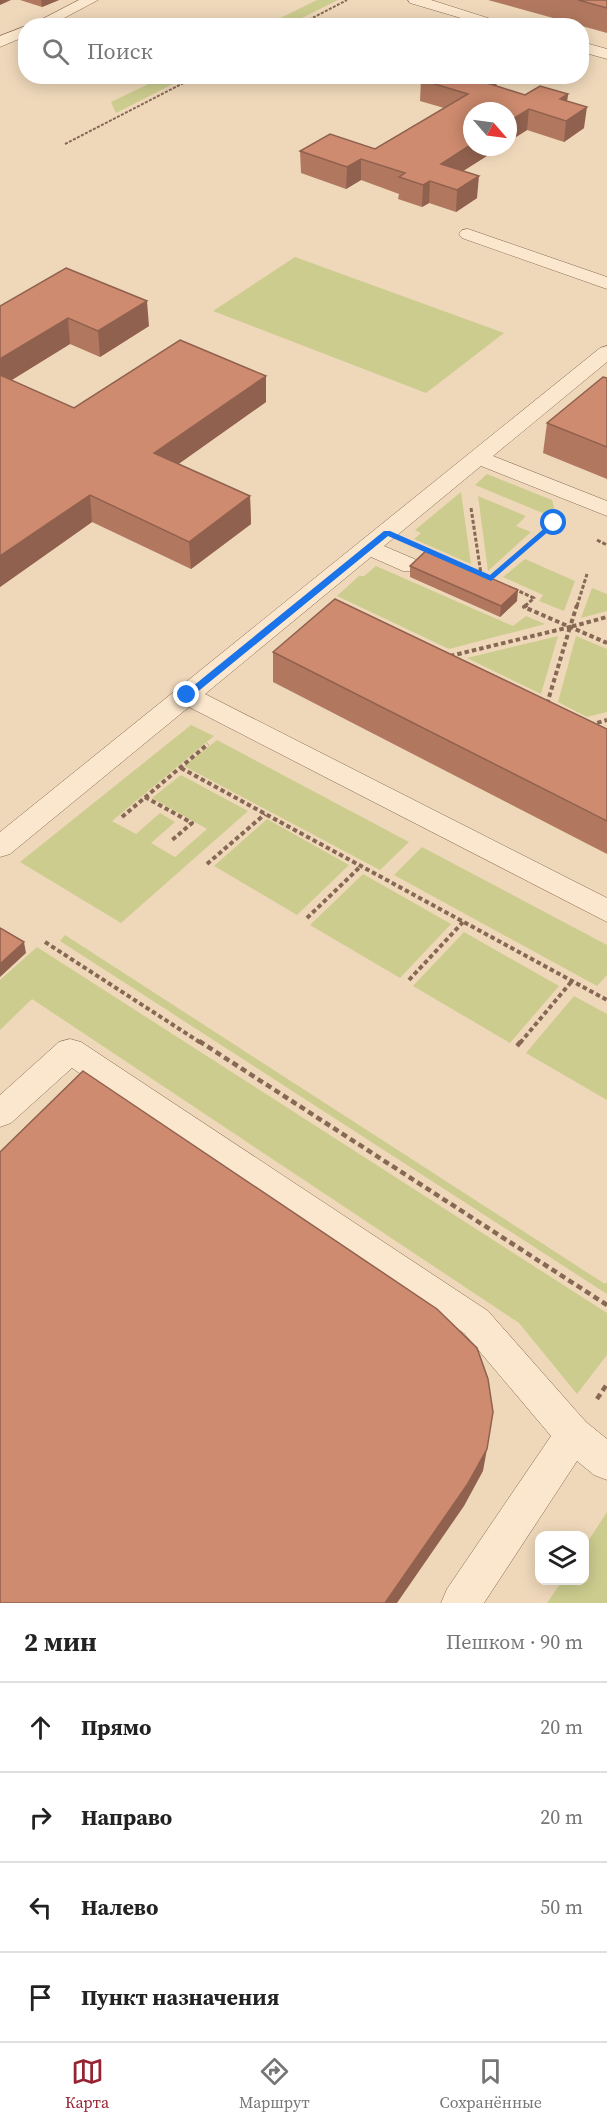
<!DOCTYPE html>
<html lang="ru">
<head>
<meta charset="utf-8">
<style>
	:root { --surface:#fff; --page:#f6f6f6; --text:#222; --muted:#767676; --line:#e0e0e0; --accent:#962332 }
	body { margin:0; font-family:"Source Serif 4",serif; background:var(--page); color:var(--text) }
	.controls { position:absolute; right:18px; bottom:18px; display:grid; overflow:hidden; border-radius:12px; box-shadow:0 3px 15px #0003 }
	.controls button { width:54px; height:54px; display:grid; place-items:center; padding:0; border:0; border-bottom:2px solid var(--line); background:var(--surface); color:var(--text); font:30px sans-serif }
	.compass { position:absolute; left:463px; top:102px; width:54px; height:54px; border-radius:50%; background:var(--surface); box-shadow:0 3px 15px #0003; rotate:118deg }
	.stop { position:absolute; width:18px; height:18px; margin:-14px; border:4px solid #1a73e8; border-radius:50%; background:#fff }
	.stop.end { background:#1a73e8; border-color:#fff; box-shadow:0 2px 6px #0008 }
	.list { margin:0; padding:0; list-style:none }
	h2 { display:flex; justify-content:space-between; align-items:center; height:78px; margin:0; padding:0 24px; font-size:26px }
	h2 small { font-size:20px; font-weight:400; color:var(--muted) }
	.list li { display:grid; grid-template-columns:39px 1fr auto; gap:18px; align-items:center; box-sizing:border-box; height:90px; padding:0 24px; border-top:2px solid var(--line) }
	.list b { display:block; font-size:22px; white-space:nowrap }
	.list em { font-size:20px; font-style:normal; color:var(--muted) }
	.icon { flex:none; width:33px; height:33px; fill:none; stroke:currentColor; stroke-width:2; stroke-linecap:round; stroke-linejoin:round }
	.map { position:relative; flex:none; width:607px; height:1603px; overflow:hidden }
	.search { position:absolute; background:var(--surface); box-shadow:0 3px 15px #0003; left:18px; right:18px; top:18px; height:66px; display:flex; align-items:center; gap:15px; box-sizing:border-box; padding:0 21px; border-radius:24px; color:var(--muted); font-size:22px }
	.sheet { height:438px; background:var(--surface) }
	nav { display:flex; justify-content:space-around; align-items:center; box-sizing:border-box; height:84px; border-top:2px solid var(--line); background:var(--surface); font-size:16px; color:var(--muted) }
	nav a { display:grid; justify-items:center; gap:3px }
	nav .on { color:var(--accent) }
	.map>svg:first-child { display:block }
	.green { fill:#cccc8f }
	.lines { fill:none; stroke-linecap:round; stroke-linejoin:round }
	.lane-casing { stroke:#866854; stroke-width:1 }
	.path-far3 { stroke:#866854; stroke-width:2; stroke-dasharray:3 1.5; stroke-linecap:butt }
	.path-far2 { stroke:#866854; stroke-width:3; stroke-dasharray:4 2; stroke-linecap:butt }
	.path-far1 { stroke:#866854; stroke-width:4; stroke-dasharray:4.5 3; stroke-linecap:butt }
	.path { stroke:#866854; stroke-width:4.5; stroke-dasharray:6 4; stroke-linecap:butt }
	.lane { fill:#fae7cd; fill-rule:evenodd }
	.wall { fill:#b1785f }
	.shaded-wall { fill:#90614e }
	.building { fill:#ce8b6f; stroke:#90614e; stroke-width:1.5 }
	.route { fill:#1a73e8 }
</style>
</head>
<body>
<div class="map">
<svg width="607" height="1603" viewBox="0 0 607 1603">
	<rect width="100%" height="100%" fill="#efd8ba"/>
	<!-- green -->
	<path class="green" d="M317,0h21l-50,25h-22z
		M163,77h24l-71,36 -5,-11z
		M295,257l209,76 -78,60 -213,-82z
		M487,474l65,26 5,19 -82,-34z
		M461,492l10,72 -57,-25 7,-6 -6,-3z
		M478,496l48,20 -10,10 15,6 -43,39z
		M525,559l50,22 -11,30 -25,-10 4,-6 -40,-18z
		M376,566l137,60 13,-10 19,8 -96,25 -112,-53 22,-20h5z
		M592,588l15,6v17l-26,7z
		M558,636l-17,58 -74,-36z
		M576,636l31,13v63l-20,5 -29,-15z
		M191,725l23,11 -102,85 24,13 24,-21 15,9 -24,21 24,14 32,-28 -55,-31 29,-23 67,36 -127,112 -101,-61z
		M217,740l192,102 -29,28 -196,-104z
		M267,819l82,46 -52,50 -83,-49z
		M422,847l185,98v30l-10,11 -203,-111z
		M363,874l88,50 -51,54 -90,-53z
		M464,932l95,54 -49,57 -97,-57z
		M65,935l540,349 2,-2v12l-547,-353z
		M37,947l570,366v42l-30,39 -58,-71 -487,-324 -32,31v-50z
		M574,996l33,18v86l-81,-47z
		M607,1512v91h-60l15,-22 22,-1 1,-34z"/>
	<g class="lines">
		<defs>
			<path id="lane" d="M79,0h19l-49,26h-20z
				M408,0h23l82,26h-25l-78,-23z
				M26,26v10l-26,11v-11z
				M582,42l25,7v10l-25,-7z
				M468,229l139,48v12l-145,-51 -3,-4 3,-4z
				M607,346v16l-114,94 114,45v15l-126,-50 -97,80 35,15 4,5 -4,5h-16l-32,-14 -166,137 402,204v24l-418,-215 -179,147 -10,3v-25l600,-484z
				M70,1039l11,3 407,269 98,111 21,17v41l-13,-5 -17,-14 -93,142h-43l6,-14 104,-153 -87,-103 -392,-265 -61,55 -11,4v-32l59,-53z"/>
		</defs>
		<!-- lane casing -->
		<use href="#lane" class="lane-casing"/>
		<!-- path-far3 -->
		<path class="path-far3" d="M297,26l50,-26
			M65,144l132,-68"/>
		<!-- path-far2 -->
		<path class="path-far2" d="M471,508l10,66
			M597,540l10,5
			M446,558l39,18
			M491,578l62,-55
			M514,589l20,9 -9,8
			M577,606l10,-32"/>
		<!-- path-far1 -->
		<path class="path-far1" d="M527,605l-3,2 83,36
			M450,656l120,-29 7,-22
			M547,704l23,-77 37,-10
			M590,725l17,-5
			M181,768l426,232
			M145,797l47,26 -21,18
			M122,817l86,-73
			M207,864l58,-50
			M307,918l54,-52
			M45,942l156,101
			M409,980l54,-58
			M520,1043l52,-62"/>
		<!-- path -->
		<path class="path" d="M199,1041l408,264
			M517,1046l4,-5
			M597,1399l10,-15"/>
		<!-- lane -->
		<use href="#lane" class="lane"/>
	</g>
	<!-- wall -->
	<path class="wall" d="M20,0h39l-17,7z
		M488,0h119v33l-25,-7z
		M497,78l-1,8 29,9 43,-1 -1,7 17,27 -20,14 -37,-12 -19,12v-31l-36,36h29l-38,24 14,27 -21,14 -27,-9 -7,4 -24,-8 1,-5 -38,-14 -15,9 -45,-16 -1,-22 75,-2 69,-41 -24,-7 1,-21z
		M0,306l149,20 -49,31 -30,-13 -58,36 62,28 192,-6 -88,62 72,32 1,28 -60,45 -99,-47 -92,65z
		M607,378v101l-64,-26 4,-30z
		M410,566l107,35 -17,16 -90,-40z
		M273,652l334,77v125l-334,-172z"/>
	<!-- shaded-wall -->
	<path class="shaded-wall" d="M0,0h11l-11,5z
		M41,0h18l-17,7z
		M497,78l-2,20 -8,-15z
		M568,94l-3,21 -5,-16z
		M587,107l-3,21 -20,14 2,-21z
		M529,109l-2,21 -19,12v-20z
		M472,144v3h29l-60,38v-21z
		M361,159v21l-15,9 1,-22z
		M479,176l-2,22 -21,14 1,-22z
		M430,181l-1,22 -7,4 1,-22z
		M147,301l2,25 -49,31 -2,-26z
		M68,318l2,26 -70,43v-28z
		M266,376v26l-110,78 -2,-27z
		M90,495l2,27 -92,65v-31z
		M250,496l1,28 -60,45 -2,-27z
		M518,590l-1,11 -17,16 1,-11z
		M24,942l2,11 -26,24v-13z
		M487,1449l-4,22 -19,35 -67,97h-12z"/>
	<!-- building -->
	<path class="building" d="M578,0h29v8z
		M427,76h66l4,2 -10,5 38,12 15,-9 28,8 -8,5 27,8 -21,14 -37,-12 -21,13v-11h-36v33l-31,20 38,12 -22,14 -27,-9 -7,4 -24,-8 6,-4 -44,-14 -14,8 -47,-16 30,-17 45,15 93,-55 -47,-14z
		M66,268l81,33 -49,30 -30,-13 -68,41v-53z
		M180,340l86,36 -112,77 96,43 -61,46 -99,-47 -90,61v-181l74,33z
		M603,377l4,1v69l-60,-24z
		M427,550l91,40 -17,16 -91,-40z
		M335,599l272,130v92l-334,-169z
		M0,928l24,14 -24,22z
		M83,1071l354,238 40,39 11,31 5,33 -6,37 -20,36 -82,118h-385v-451z"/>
	<!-- route -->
	<path class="route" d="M554,520l3,4 -66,57 -103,-45 -198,162 -8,-3 202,-164h6l100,44z"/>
</svg>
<div class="controls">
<button><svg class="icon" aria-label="layers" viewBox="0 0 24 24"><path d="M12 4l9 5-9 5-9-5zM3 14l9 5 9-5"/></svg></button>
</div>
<svg class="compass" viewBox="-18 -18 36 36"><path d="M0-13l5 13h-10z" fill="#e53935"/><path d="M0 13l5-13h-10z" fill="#767676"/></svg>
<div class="stop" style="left:554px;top:523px"></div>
<div class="stop end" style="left:187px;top:695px"></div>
<div class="search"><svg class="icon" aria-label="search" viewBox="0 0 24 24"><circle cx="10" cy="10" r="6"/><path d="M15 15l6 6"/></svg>Поиск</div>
</div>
<section class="sheet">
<h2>2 мин<small>Пешком · 90 m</small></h2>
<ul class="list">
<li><svg class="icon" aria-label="ahead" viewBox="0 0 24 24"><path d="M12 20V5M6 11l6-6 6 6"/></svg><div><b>Прямо</b></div><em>20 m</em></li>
<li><svg class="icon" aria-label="right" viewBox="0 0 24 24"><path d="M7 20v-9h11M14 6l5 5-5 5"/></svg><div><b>Направо</b></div><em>20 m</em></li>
<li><svg class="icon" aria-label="left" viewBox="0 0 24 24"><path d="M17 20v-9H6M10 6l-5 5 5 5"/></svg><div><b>Налево</b></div><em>50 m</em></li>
<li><svg class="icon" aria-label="arrive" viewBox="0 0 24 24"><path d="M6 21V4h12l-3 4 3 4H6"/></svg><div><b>Пункт назначения</b></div></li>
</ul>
</section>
<nav>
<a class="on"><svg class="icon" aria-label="map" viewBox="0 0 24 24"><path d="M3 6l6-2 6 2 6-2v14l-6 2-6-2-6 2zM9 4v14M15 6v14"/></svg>Карта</a>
<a><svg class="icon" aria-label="directions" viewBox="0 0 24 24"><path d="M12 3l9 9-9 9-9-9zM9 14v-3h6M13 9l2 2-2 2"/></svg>Маршрут</a>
<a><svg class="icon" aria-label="saved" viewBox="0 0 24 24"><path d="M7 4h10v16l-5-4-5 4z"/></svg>Сохранённые</a>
</nav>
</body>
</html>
